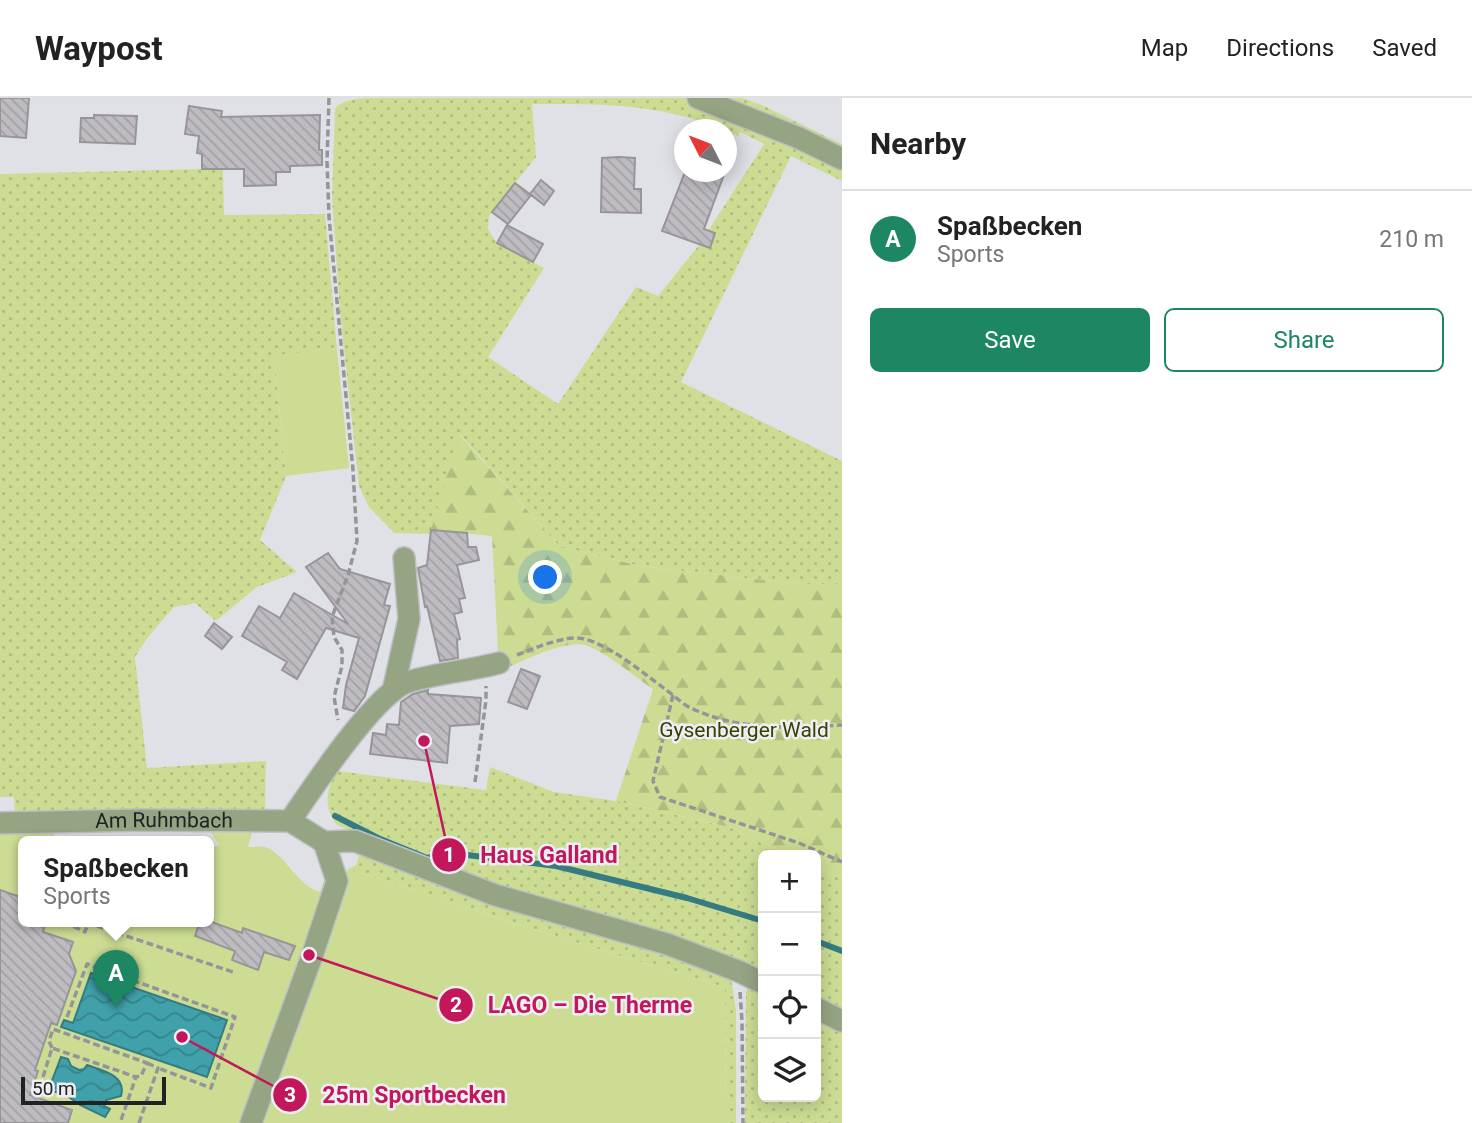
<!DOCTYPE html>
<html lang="en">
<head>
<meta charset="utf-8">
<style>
	:root { --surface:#fff; --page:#f2f2f2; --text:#222; --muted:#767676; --line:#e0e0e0; --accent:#1d8663 }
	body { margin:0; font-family:Roboto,sans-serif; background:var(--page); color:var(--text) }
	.controls { position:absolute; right:21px; bottom:21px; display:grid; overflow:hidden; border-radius:10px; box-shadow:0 4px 18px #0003 }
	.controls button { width:63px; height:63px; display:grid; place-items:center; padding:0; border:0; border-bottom:2px solid var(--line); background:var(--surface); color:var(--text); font:35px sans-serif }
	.compass { position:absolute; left:674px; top:21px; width:63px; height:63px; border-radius:50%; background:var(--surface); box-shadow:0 4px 18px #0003; rotate:312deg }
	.scale { position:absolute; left:21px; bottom:18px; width:145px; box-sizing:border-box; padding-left:7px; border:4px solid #212224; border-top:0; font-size:19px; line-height:24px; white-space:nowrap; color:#212224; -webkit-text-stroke:5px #eeeef4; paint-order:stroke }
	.you { position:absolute; left:546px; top:480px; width:24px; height:24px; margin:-18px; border:5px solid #fff; border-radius:50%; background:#1a73e8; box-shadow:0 0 0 10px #1a73e833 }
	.badge { display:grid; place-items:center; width:46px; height:46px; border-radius:50%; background:var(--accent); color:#fff; font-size:23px; font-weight:700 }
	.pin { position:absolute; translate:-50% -58px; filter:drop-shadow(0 2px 4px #0008) }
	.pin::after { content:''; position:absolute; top:37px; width:24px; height:21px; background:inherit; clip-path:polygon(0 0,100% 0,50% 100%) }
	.popup { position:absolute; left:18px; top:738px; width:196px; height:91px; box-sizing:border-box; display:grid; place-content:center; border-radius:10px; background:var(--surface); filter:drop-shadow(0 2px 5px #0005); font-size:23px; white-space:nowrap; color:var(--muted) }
	.popup b { font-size:26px; color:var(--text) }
	.popup::after { content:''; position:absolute; left:50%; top:100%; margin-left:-14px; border:14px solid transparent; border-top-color:var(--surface) }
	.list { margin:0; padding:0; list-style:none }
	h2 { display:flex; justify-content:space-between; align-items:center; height:91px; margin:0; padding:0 28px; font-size:30px }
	h2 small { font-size:23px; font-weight:400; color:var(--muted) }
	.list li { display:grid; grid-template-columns:46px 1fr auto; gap:21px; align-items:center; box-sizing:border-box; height:98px; padding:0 28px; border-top:2px solid var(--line) }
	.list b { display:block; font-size:26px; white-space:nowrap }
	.list p { margin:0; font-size:23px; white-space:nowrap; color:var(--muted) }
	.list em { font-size:23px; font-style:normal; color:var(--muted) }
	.actions { display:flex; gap:14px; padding:21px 28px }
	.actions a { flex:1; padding:16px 0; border:2px solid var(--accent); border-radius:10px; text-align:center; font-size:24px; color:var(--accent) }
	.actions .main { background:var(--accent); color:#fff }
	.icon { flex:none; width:38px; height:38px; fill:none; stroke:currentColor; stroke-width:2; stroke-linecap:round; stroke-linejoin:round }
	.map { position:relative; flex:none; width:842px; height:1025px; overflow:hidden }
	header { display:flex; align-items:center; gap:42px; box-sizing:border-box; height:98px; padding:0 35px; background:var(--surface); border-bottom:2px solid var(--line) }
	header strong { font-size:33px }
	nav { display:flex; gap:38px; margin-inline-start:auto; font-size:24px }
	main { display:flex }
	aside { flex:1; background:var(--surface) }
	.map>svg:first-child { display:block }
	.grass { fill:url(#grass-dots); fill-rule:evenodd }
	.forest { fill:url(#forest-firs) }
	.pitch { fill:#ccdd93 }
	.water { fill:url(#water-waves); stroke:#377b82; stroke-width:2 }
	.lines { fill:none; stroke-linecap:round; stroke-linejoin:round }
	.stream { stroke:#377b82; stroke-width:6 }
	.building { fill:url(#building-back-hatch); stroke:#98959a; stroke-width:2 }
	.minor-casing { stroke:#bebfc4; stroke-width:24 }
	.path { stroke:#949599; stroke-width:3.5; stroke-dasharray:7 3.5; stroke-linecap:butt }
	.minor { stroke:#95a583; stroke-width:21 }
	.labels { text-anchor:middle; stroke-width:5; stroke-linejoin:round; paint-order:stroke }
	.park-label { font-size:21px; fill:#384200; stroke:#eeeef4 }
	.street-label { font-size:21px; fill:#212224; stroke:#eeeef4 }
	.leader { fill:none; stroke:#c2185b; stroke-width:2.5 }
	.callout-dot { fill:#c2185b; stroke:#eeeef4; stroke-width:2.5 }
	.mark-label { font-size:21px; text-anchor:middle; font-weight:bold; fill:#fff }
	.callout-label { font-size:23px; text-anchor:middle; font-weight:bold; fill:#c2185b; stroke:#eeeef4; stroke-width:5; stroke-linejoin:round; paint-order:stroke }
</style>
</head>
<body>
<header>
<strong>Waypost</strong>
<nav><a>Map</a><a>Directions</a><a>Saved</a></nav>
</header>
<main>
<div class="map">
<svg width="842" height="1025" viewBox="0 0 842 1025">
	<defs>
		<pattern id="grass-dots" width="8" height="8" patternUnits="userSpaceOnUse" patternTransform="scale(1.75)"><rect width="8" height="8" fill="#ccdd93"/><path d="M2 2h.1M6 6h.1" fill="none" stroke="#afbd7f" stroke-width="1.8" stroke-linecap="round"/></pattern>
		<pattern id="forest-firs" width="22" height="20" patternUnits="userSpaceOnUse" patternTransform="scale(1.75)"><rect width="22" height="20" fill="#ccdd93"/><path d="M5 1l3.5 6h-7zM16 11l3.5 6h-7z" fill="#afbd7f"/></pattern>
		<pattern id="water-waves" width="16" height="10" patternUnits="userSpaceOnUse" patternTransform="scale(1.75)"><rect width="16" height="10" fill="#40a1ab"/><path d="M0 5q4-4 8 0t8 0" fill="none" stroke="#35838b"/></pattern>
		<pattern id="building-back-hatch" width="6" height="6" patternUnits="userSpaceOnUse" patternTransform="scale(1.75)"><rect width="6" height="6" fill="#bfbcc1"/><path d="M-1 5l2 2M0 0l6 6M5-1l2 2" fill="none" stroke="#a4a1a6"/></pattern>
	</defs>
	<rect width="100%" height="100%" fill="#e0e1e7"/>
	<!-- grass -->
	<path class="grass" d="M379,0h363l20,7 80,39v37l-51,-25 -110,226 161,79v123h-42l-160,-18 -81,-20 -99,-112 -30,100 -36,-1 -25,-26 -10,-21 -19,-174 -8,-115 3,-88c7,-11 29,-11 44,-11zM532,6c49,0 98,-1 146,11 21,5 41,13 60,21l2,-4 24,12 -56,87 7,3 -5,13 -10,-3 -42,52 -22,-9 -78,117 -70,-47 56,-89 -47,-25 -9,-14 1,-13 47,-59z
		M202,71h21l1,46 101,-1 12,135 -63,7 12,120 -26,64 37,32 -40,15 -41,34 -21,-18 -21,4 -26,30 -13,20 12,111 119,-7 -1,48 -2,2 -248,6 -1,-20h-14v-623z
		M490,669l64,25 62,9 113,26 61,28h-27v122l-327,-109 -99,-43c-14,-17 -11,-35 0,-54l149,19z
		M362,749l282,93 87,39 5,31v113h-10l-1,-135 -215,-66 -162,-53 8,-4z
		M816,769l26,12v138l-26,-13z
		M748,889l15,2v108h53v-83l26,13v96h-97l1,-131z"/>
	<!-- forest -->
	<path class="forest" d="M459,336l100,112 81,20 160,18h42v295l-26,-12v-12h-26l-61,-28 -113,-26 37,-112c-18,-12 -45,-35 -65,-43 -21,-9 -68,17 -89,25l-7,-135 -61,-6z"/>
	<!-- pitch -->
	<path class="pitch" d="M337,251l12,119 -63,8 -12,-121z
		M52,733l7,11h-36v80h186v-74l10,-3 -8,-13 41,1 -4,14c5,0 12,-1 17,0 19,5 31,38 55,45l5,-15 16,6 7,-14 162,53 215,66 1,135h-726v-290z"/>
	<!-- water -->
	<path class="water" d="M91,875l136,47 -20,57 -146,-50 3,-7 9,3z
		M61,959l7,2 3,7 8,4 5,-1 3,-4c14,5 40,10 34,31l-15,4 -2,6 6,3 -5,8 -25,-12 -17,-12 -15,-2z"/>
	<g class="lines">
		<!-- stream -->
		<path class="stream" d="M335,718l43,22 49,20 9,-3
			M467,757l89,11 131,32 76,23
			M816,843l26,10"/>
	</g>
	<!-- building -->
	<path class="building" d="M0,0h29l-3,40 -26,-2z
		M189,8l33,5 -1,6 99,-2 -1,35h3v15l-32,1v6h-14v13l-32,1v-17h-42v-15l-5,-1 2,-17 -14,-2z
		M94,17l43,1 -2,28 -55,-2 1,-24h13z
		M619,59l16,1 -1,31h7v24l-40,-1 1,-54z
		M685,74h40l-21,57 11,4 -5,15 -48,-17z
		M541,82l13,11 -10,14 -14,-11z
		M515,85l16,12 -23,29 -16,-12z
		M507,127l36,19 -10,18 -36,-19z
		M431,432l36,3 1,14h8l3,13 -22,5 8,33 -6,1 3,13 -8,2 6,25 -3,1 1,18 -18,3 -13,-55 -2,1 -7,-39 9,-3z
		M328,455l12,16 50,15 -6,21 6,1 -25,90 -11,15 -11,-3 3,-23 13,-47 -33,-10 -29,51 -15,-9 5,-8 -45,-26 17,-30 21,12 14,-25 54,31 -42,-57z
		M214,525l18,14 -10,12 -17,-13z
		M521,571l19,7 -13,33 -19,-7z
		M428,592v4l53,4 -2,26 -29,2 -3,37 -77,-9 3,-21 13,2 1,-11 12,1 2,-23 12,-8z
		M0,792l23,8v24h23l-3,10 30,10 -4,12 7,17 -19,54 -6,-2 -16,47 3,1 -8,24 42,15 -4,13h-68z
		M200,824h12l30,11 1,-5 52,18 -6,14 -25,-8 -6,18 -26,-10 3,-9 -40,-15z"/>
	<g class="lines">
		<defs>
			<g id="minor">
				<path d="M698,0l101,40 43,21"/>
				<path d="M393,593l16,-72 -5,-61"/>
				<path d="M290,723c21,-31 85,-128 118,-139 29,-9 61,-11 91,-19"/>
				<path id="s1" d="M0,725l141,-3 149,1 34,21"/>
				<path d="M324,744l31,-1 140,54 172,49 71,27 25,12"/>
				<path d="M816,910l26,13"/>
				<path d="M251,1025l62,-170 24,-72 -13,-39"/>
			</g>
		</defs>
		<!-- minor casing -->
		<use href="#minor" class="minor-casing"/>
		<!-- path -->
		<path class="path" d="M329,0l-2,63 2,56 24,253 4,71 -9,34 -16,42 2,20 8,13v16l-8,31 4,23
			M517,557c18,-7 36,-15 56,-17 27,-2 70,35 92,51 10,7 19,17 30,21 48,21 96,18 147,15
			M673,597l-20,86 7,16 139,46 43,19
			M475,684l11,-82v-14
			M64,824l21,10 3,-9 145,49
			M740,894l2,29 1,102
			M67,919l20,-53 148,53 -24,71 -53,-20
			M52,950l-3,-7 4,-12 94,34 -6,13 -5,1
			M43,979l9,-29 84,29 -16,46
			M139,1025l19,-55 -11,-5"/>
		<!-- minor -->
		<use href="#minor" class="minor"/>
	</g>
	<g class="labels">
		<!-- park labels -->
		<g class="park-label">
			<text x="744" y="639">Gysenberger Wald</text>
		</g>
		<!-- street labels -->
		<g class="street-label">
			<text dy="7" stroke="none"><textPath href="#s1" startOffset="164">Am Ruhmbach</textPath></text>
		</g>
	</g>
	<!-- callouts -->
	<path class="leader" d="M424 643L449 757M309 857L456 907M182 939L290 997"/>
	<g class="callout-dot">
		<circle cx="424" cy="643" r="7"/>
		<circle cx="309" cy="857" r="7"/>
		<circle cx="182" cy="939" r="7"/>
		<circle cx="449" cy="757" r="18"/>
		<circle cx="456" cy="907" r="18"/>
		<circle cx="290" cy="997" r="18"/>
	</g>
	<g class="mark-label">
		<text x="449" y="764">1</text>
		<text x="456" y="914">2</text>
		<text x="290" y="1004">3</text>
	</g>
	<g class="callout-label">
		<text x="549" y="765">Haus Galland</text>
		<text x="590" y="915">LAGO – Die Therme</text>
		<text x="414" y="1005">25m Sportbecken</text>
	</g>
</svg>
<div class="controls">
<button>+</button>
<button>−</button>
<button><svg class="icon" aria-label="locate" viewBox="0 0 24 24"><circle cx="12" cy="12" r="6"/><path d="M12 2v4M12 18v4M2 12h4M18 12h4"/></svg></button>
<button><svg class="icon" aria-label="layers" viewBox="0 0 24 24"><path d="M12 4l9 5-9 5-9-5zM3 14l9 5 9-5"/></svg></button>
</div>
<svg class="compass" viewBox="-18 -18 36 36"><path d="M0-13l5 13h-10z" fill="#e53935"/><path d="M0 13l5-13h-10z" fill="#767676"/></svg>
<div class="scale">50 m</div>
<div class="you"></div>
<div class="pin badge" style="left:116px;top:910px">A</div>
<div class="popup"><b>Spaßbecken</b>Sports</div>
</div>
<aside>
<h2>Nearby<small></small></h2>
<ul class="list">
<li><span class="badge">A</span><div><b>Spaßbecken</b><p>Sports</p></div><em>210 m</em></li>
</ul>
<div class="actions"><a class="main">Save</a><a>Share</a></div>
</aside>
</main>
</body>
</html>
